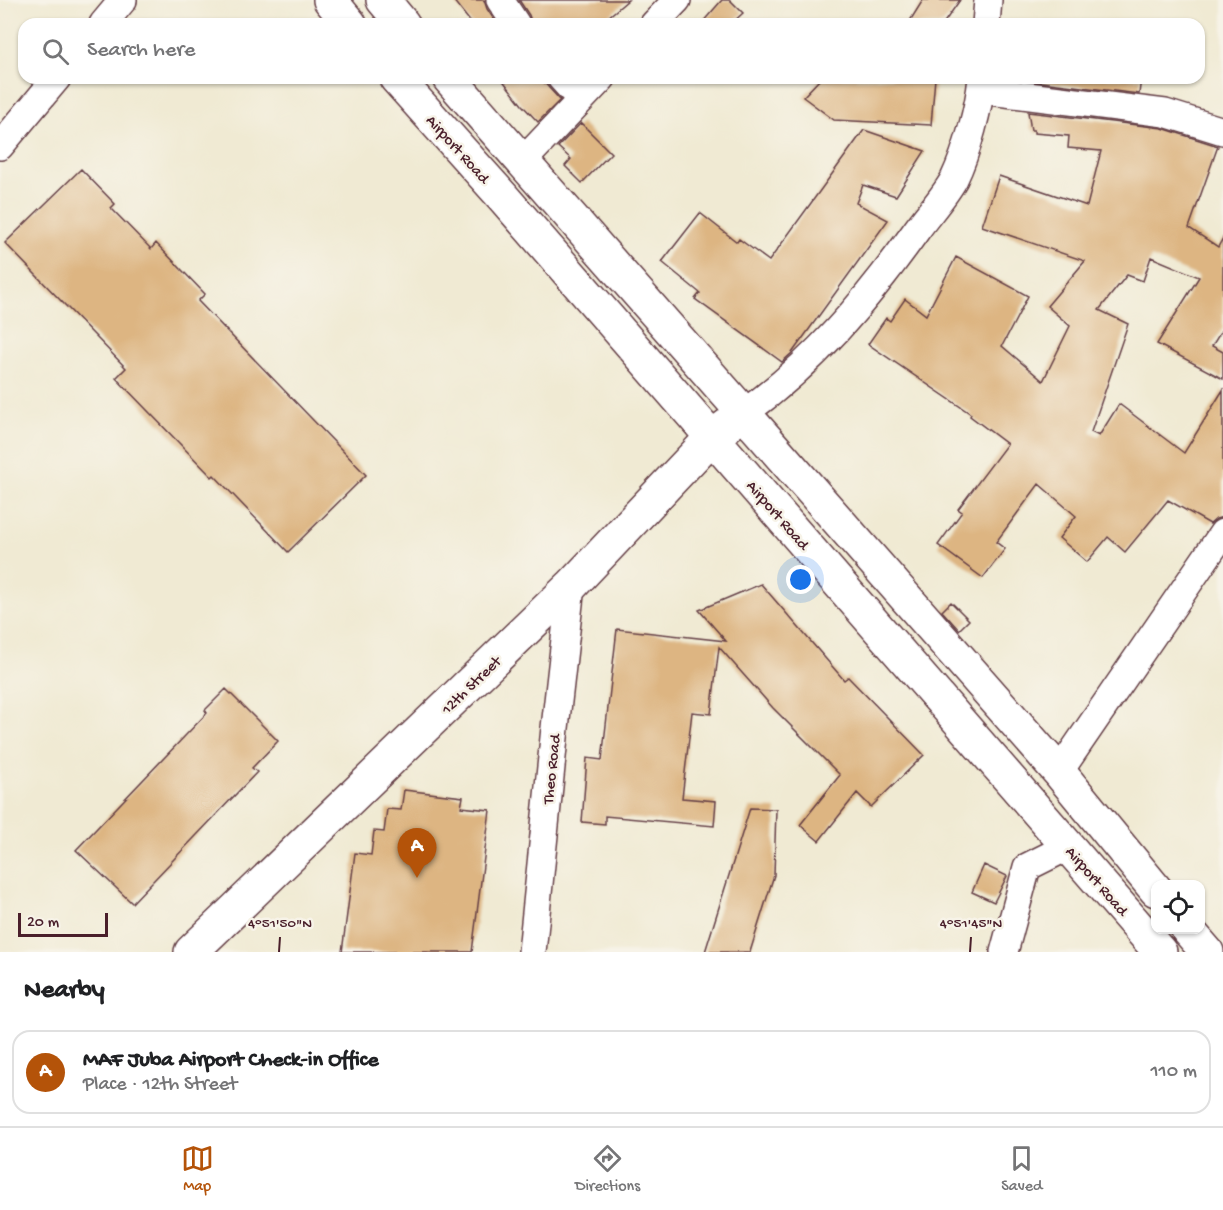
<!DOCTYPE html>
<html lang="en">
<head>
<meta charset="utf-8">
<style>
	:root { --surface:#fff; --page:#f6f6f6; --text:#202124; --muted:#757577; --line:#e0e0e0; --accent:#b45309 }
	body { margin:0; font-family:"Gochi Hand",sans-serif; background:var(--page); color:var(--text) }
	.controls { position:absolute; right:18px; bottom:18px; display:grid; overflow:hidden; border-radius:12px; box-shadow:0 2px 4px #0004 }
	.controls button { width:54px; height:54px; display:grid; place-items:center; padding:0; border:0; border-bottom:2px solid var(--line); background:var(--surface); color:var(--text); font:30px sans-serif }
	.scale { position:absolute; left:18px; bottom:15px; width:90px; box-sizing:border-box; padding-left:6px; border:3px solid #4a1f2b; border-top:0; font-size:16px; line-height:21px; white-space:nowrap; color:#4a1f2b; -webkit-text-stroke:4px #f7f3e8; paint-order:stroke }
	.you { position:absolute; left:801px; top:580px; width:21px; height:21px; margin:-15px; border:4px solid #fff; border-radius:50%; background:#1a73e8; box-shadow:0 0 0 9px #1a73e833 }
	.badge { display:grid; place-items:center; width:39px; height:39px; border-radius:50%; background:var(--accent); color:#fff; font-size:20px; font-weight:700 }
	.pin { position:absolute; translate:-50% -50px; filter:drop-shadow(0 2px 3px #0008) }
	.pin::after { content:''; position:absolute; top:32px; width:21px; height:18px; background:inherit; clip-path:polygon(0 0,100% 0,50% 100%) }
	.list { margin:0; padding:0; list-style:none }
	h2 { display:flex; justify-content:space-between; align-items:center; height:78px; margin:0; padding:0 24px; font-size:26px }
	h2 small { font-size:20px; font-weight:400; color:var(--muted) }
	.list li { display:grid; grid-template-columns:39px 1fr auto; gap:18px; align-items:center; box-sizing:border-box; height:84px; margin:0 12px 12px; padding:0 12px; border:2px solid var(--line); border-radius:18px }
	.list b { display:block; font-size:22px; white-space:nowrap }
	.list p { margin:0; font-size:20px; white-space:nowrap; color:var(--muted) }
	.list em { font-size:20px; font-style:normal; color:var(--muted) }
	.icon { flex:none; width:33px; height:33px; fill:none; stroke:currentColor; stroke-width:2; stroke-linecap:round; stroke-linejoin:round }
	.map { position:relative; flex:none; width:1223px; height:952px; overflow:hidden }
	.search { position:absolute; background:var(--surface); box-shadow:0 2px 4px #0004; left:18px; right:18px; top:18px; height:66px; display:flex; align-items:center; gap:15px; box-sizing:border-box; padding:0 21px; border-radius:18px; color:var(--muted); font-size:22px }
	.sheet { height:174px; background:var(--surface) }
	nav { display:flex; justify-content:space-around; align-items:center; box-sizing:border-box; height:84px; border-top:2px solid var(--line); background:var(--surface); font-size:16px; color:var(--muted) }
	nav a { display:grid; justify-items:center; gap:3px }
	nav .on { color:var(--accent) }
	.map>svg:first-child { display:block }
	.building { fill:#ddb582 }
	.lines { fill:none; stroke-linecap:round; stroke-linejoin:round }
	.street-casing { stroke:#633d44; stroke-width:30 }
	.secondary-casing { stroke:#633d44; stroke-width:36 }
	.primary-casing { stroke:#633d44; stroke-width:36 }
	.street { stroke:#fff; stroke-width:27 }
	.secondary { stroke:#fff; stroke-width:33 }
	.primary { stroke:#fff; stroke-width:33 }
	.ticks { fill:none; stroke:#4a1f2b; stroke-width:2 }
	.labels { text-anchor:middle; stroke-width:5; stroke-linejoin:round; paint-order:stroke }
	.street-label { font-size:16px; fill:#4a1f2b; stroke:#f7f3e8 }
	.ticks-label { font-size:15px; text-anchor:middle; fill:#4a1f2b; stroke:#f7f3e8; stroke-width:5; stroke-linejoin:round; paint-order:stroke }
</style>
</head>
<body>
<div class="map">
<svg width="1223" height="952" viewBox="0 0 1223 952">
	<rect width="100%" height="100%" fill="#f7f3e8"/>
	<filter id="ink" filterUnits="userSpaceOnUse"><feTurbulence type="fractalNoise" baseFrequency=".0167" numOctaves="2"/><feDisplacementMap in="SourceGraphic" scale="12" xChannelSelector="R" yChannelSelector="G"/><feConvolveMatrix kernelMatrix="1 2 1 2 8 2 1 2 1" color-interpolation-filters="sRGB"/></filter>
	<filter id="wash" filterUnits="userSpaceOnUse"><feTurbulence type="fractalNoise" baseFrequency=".008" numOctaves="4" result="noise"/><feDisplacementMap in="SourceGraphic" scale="24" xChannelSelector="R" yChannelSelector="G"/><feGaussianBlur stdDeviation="1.35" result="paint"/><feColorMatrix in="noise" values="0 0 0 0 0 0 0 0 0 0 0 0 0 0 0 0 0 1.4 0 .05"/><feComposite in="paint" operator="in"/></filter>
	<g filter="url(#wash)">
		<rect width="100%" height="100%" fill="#f0ead3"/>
		<g id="blocks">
			<!-- building -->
			<path class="building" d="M453,0h31l3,9 10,15h-25z
				M519,0h109l-28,24h-68l-3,-9z
				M722,0h8l13,13 -12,11h-30z
				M923,0h37l-17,24h-35z
				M501,78h39l20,22 -22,22 -16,-17z
				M821,78h114l-4,47 -97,-5 -31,-23z
				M1025,78h116l-2,16 -114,-14z
				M1028,112l134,16 56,18 -29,82 29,19 5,-9v90l-11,18 11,6v27l-66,-35 42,-67 -48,-20 -8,24 -16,-6 -28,35 29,14 -37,108 8,4 20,-32 65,49 39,-63v127l-7,2 -6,5 -42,-24 -43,52 -17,-15 -21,25 -28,-24 17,-22 -37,-32 -43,58 9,7 -22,29 -45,-33 24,-33 -4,-3 49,-65 -37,-28 1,-2 -103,-70 18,-26 4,3 15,-22 21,16 30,-58 72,39 -26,50 41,35 27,-55 -23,-20 38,-45 -103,-35 17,-50 88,30 14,-55 -33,-3 1,-12 -35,-3v-3h-3z
				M581,123l30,30 -29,30 -17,-17 6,-7 -13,-12z
				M864,130l61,21 -29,45 -33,-11 -7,18 32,17 -96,133 -10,9 -87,-63 5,-6 -38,-31 38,-49 37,29 2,-3 30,22z
				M81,169l34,35 -4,4 40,41 5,-6 49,51 -7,7 168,174 -78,77 -74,-77 -2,2 -96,-99 10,-10 -121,-125z
				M761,584l83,96 4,-3 76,78 -53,52 -14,-14 -38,48 -19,-16 40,-50 -67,-67 -54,-61 -8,67 -19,-2 -10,86 34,3 -2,25 -109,-10v8l-23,-2 5,-64 15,2 15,-131 109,12 -27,-31z
				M951,602l18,18 -10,10 -17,-19z
				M226,689l52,52 -26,27 5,4 -125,131 -56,-53 131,-137 -2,-3z
				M404,790l59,7 -2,10 29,3 -18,142h-130l13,-99 16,2 3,-24 10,1 3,-23 14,1z
				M750,808l26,1 -2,66 -24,77h-45z
				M984,865l23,11 -13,26 -22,-10z"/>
		</g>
	</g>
	<g filter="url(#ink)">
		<use href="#blocks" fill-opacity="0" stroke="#633d44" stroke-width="1.5"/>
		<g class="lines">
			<defs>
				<path id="street" d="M500,0l16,24
					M103,24l20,-24
					M654,24l23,-24
					M986,24l2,-24
					M561,78l20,22
					M981,90l184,23 58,18
					M0,146l57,-68
					M522,162l80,-84
					M744,413c69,-49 123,-113 172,-182 12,-17 28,-34 38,-52 13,-27 25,-71 28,-101
					M1059,772l164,-239
					M532,952l23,-224 16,-142
					M1004,952l23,-85 42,-21"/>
				<path id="secondary" d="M191,952l380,-366 141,-149 32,-24"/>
				<path id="primary" d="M330,0l20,24
					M383,0l20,24
					M396,78l106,118 658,756
					M449,78l610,694 97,118
					M1188,930l19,22"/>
			</defs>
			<!-- street casing -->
			<use href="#street" class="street-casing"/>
			<!-- secondary casing -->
			<use href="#secondary" class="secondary-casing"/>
			<!-- primary casing -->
			<use href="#primary" class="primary-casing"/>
			<!-- street -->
			<use href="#street" class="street"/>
			<!-- secondary -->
			<use href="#secondary" class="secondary"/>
			<!-- primary -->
			<use href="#primary" class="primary"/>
		</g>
	</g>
	<!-- ticks -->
	<path class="ticks" d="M279,952l1,-15M970,952l1,-15"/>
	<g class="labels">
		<!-- street labels -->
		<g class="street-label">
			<text transform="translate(459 148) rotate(48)" y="6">Airport Road</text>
			<text transform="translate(779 514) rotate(49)" y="6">Airport Road</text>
			<text transform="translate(470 684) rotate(-44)" y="6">12th Street</text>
			<text transform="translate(550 769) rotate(-84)" y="6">Theo Road</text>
			<text transform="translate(1098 880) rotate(49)" y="6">Airport Road</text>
		</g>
	</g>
	<g class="ticks-label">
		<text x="280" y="927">4°51'50"N</text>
		<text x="971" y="927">4°51'45"N</text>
	</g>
</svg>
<div class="controls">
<button><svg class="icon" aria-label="locate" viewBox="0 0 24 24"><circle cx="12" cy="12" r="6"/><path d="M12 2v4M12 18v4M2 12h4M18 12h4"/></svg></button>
</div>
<div class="scale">20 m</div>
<div class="you"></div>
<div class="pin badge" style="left:417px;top:878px">A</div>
<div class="search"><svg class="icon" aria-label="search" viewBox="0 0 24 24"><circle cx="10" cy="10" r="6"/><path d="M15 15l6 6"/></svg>Search here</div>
</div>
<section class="sheet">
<h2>Nearby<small></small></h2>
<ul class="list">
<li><span class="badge">A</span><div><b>MAF Juba Airport Check-in Office</b><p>Place · 12th Street</p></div><em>110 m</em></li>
</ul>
</section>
<nav>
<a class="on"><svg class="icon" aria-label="map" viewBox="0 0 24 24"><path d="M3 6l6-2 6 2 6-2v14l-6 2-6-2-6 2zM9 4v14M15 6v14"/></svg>Map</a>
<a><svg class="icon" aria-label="directions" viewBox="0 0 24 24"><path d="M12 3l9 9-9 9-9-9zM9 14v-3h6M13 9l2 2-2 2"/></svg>Directions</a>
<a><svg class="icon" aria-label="saved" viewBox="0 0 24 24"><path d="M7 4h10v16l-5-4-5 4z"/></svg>Saved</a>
</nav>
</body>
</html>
